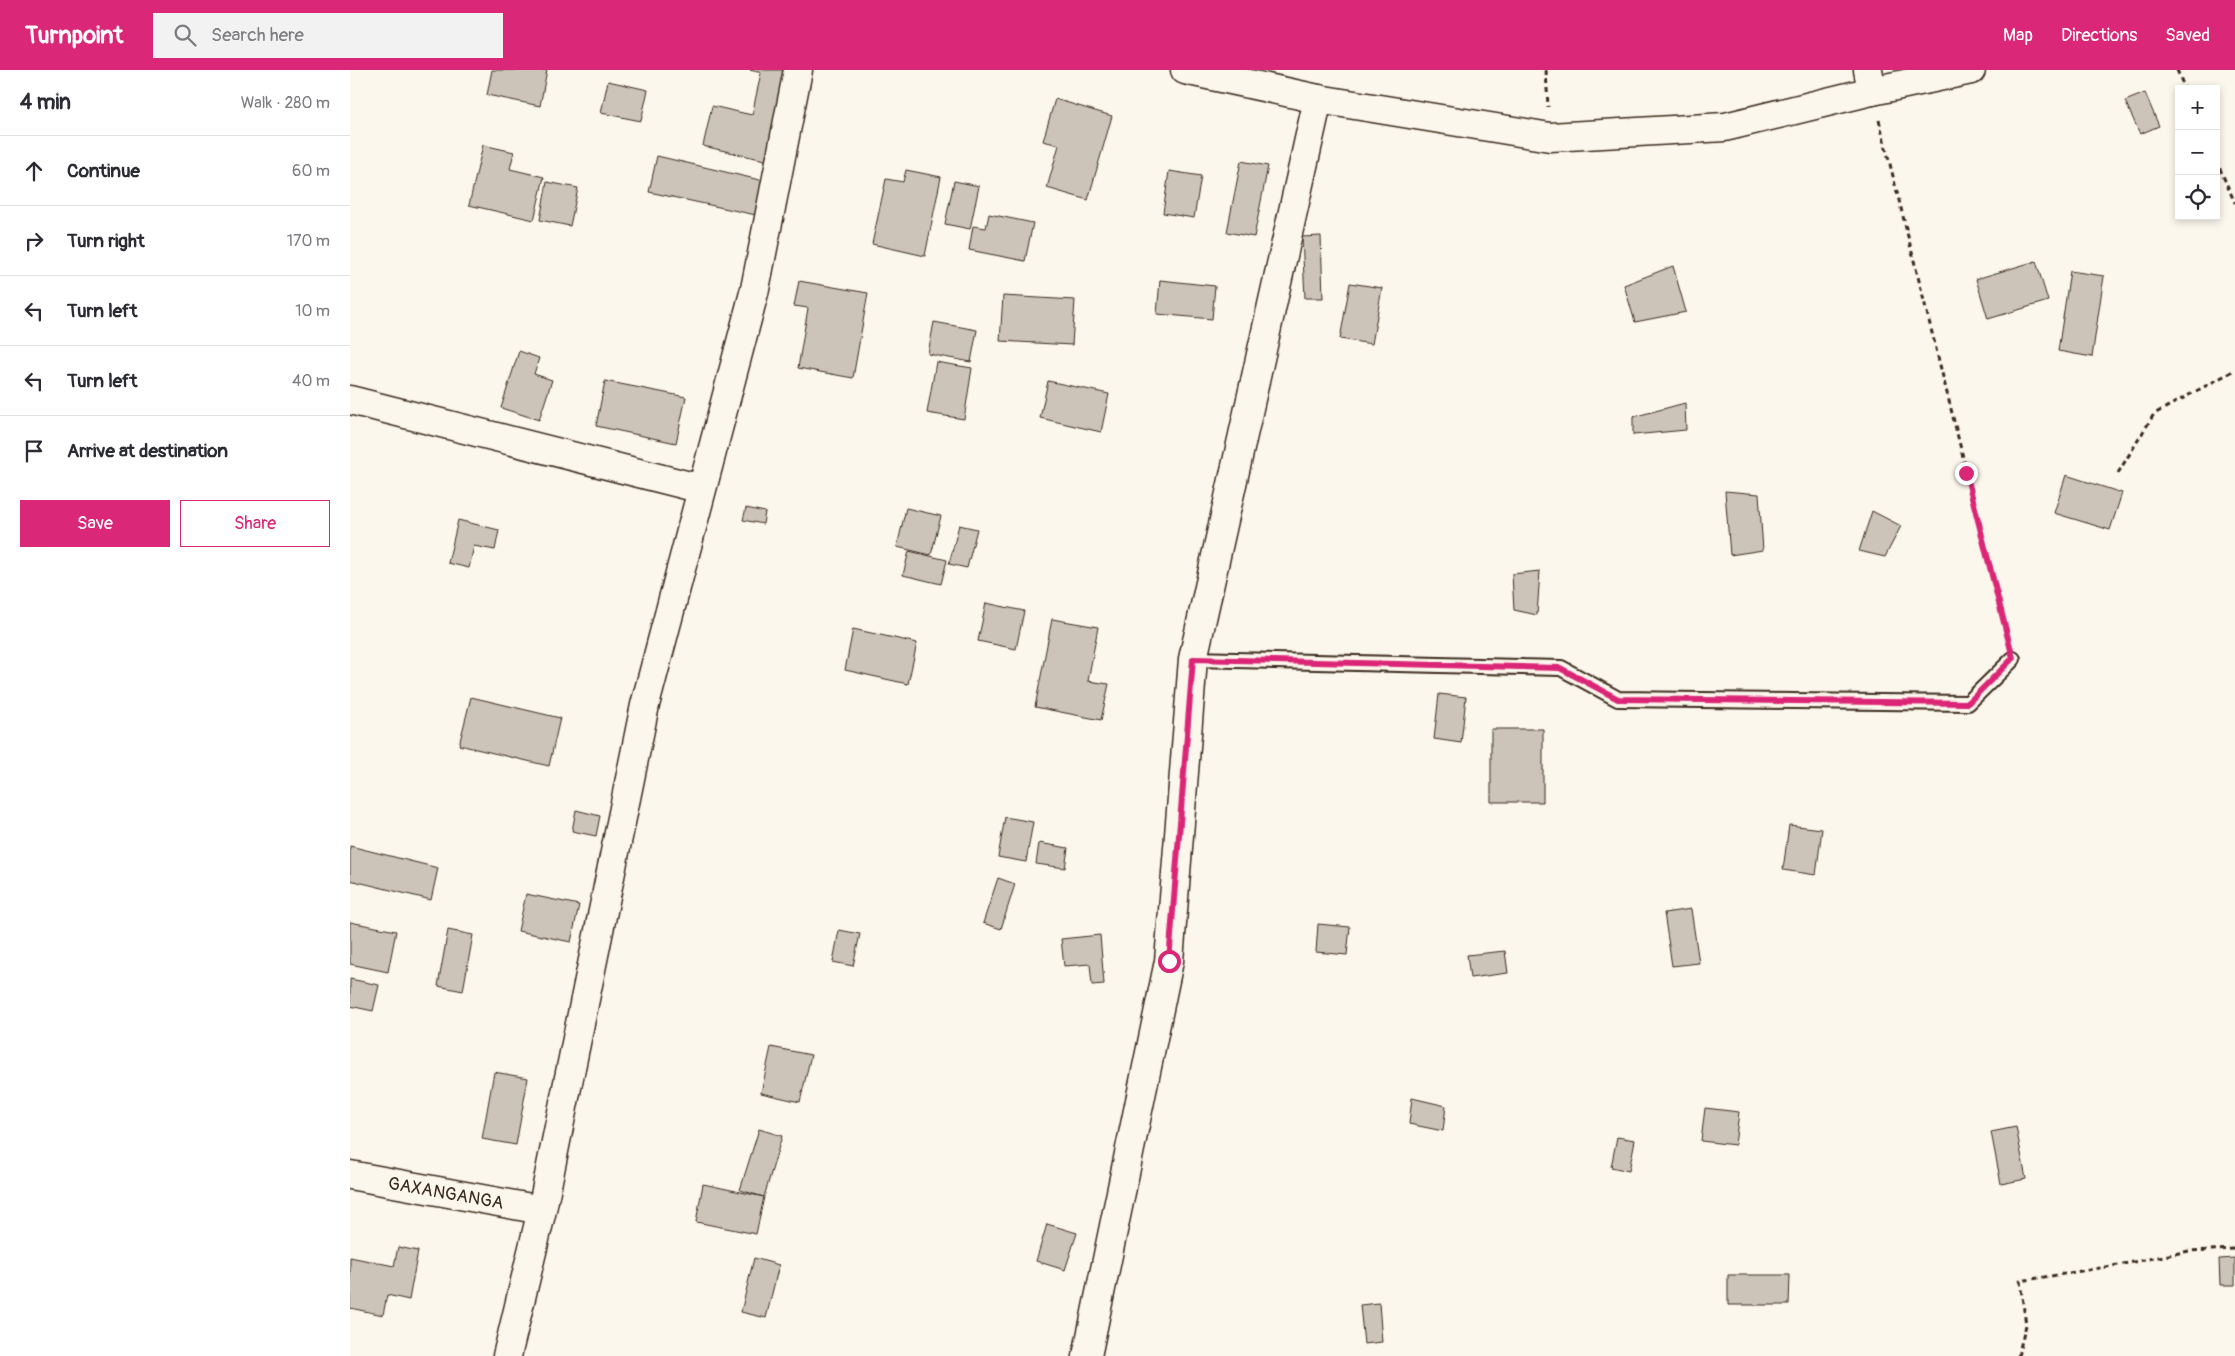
<!DOCTYPE html>
<html lang="en">
<head>
<meta charset="utf-8">
<style>
	:root { --surface:#fff; --page:#f2f2f3; --text:#2b2b33; --muted:#7c7c81; --line:#e1e1e2; --accent:#db2777 }
	body { margin:0; font-family:Pangolin,sans-serif; background:var(--page); color:var(--text) }
	.controls { position:absolute; right:15px; top:15px; display:grid; overflow:hidden; border-radius:0px; box-shadow:0 2px 8px #0003 }
	.controls button { width:45px; height:45px; display:grid; place-items:center; padding:0; border:0; border-bottom:1px solid var(--line); background:var(--surface); color:var(--text); font:25px sans-serif }
	.stop { position:absolute; width:15px; height:15px; margin:-11px; border:4px solid #db2777; border-radius:50%; background:#fff }
	.stop.end { background:#db2777; border-color:#fff; box-shadow:0 1px 5px #0008 }
	.list { margin:0; padding:0; list-style:none }
	h2 { display:flex; justify-content:space-between; align-items:center; height:65px; margin:0; padding:0 20px; font-size:21px }
	h2 small { font-size:16px; font-weight:400; color:var(--muted) }
	.list li { display:grid; grid-template-columns:32px 1fr auto; gap:15px; align-items:center; box-sizing:border-box; height:70px; padding:0 20px; border-top:1px solid var(--line) }
	.list b { display:block; font-size:19px; white-space:nowrap }
	.list em { font-size:16px; font-style:normal; color:var(--muted) }
	.actions { display:flex; gap:10px; padding:15px 20px }
	.actions a { flex:1; padding:11px 0; border:1px solid var(--accent); border-radius:0px; text-align:center; font-size:18px; color:var(--accent) }
	.actions .main { background:var(--accent); color:#fff }
	.icon { flex:none; width:28px; height:28px; fill:none; stroke:currentColor; stroke-width:2; stroke-linecap:round; stroke-linejoin:round }
	.map { position:relative; flex:none; width:1885px; height:1286px; overflow:hidden }
	header { display:flex; align-items:center; gap:30px; box-sizing:border-box; height:70px; padding:0 25px; background:var(--accent); color:#fff }
	header strong { font-size:24px }
	nav { display:flex; gap:28px; margin-inline-start:auto; font-size:18px }
	.search { width:350px; height:45px; background:var(--page); display:flex; align-items:center; gap:12px; box-sizing:border-box; padding:0 18px; border-radius:0px; color:var(--muted); font-size:19px }
	main { display:flex }
	aside { flex:1; background:var(--surface) }
	.map>svg:first-child { display:block }
	.building { fill:#ccc4b9; stroke:#3b2a1e }
	.lines { fill:none; stroke-linecap:round; stroke-linejoin:round }
	.lane-casing { stroke:#3b2a1e; stroke-width:18 }
	.street-casing { stroke:#3b2a1e; stroke-width:31 }
	.secondary-casing { stroke:#3b2a1e; stroke-width:31 }
	.path { stroke:#3b2a1e; stroke-width:3; stroke-dasharray:5 4; stroke-linecap:butt }
	.lane { stroke:#fbf7ec; stroke-width:14 }
	.street { stroke:#fbf7ec; stroke-width:28 }
	.secondary { stroke:#fbf7ec; stroke-width:28 }
	.route { stroke:#db2777; stroke-width:6 }
	.labels { text-anchor:middle; stroke-width:4.5; stroke-linejoin:round; paint-order:stroke }
	.street-label { font-size:18px; fill:#3b2a1e; stroke:#fbf7ec }
</style>
</head>
<body>
<header>
<strong>Turnpoint</strong>
<div class="search"><svg class="icon" aria-label="search" viewBox="0 0 24 24"><circle cx="10" cy="10" r="6"/><path d="M15 15l6 6"/></svg>Search here</div>
<nav><a>Map</a><a>Directions</a><a>Saved</a></nav>
</header>
<main>
<aside>
<h2>4 min<small>Walk · 280 m</small></h2>
<ul class="list">
<li><svg class="icon" aria-label="ahead" viewBox="0 0 24 24"><path d="M12 20V5M6 11l6-6 6 6"/></svg><div><b>Continue</b></div><em>60 m</em></li>
<li><svg class="icon" aria-label="right" viewBox="0 0 24 24"><path d="M7 20v-9h11M14 6l5 5-5 5"/></svg><div><b>Turn right</b></div><em>170 m</em></li>
<li><svg class="icon" aria-label="left" viewBox="0 0 24 24"><path d="M17 20v-9H6M10 6l-5 5 5 5"/></svg><div><b>Turn left</b></div><em>10 m</em></li>
<li><svg class="icon" aria-label="left" viewBox="0 0 24 24"><path d="M17 20v-9H6M10 6l-5 5 5 5"/></svg><div><b>Turn left</b></div><em>40 m</em></li>
<li><svg class="icon" aria-label="arrive" viewBox="0 0 24 24"><path d="M6 21V4h12l-3 4 3 4H6"/></svg><div><b>Arrive at destination</b></div></li>
</ul>
<div class="actions"><a class="main">Save</a><a>Share</a></div>
</aside>
<div class="map">
<svg width="1885" height="1286" viewBox="0 0 1885 1286">
	<rect width="100%" height="100%" fill="#fbf7ec"/>
	<filter id="ink" filterUnits="userSpaceOnUse"><feTurbulence type="fractalNoise" baseFrequency=".02" numOctaves="2"/><feDisplacementMap in="SourceGraphic" scale="10" xChannelSelector="R" yChannelSelector="G"/><feConvolveMatrix kernelMatrix="1 2 1 2 8 2 1 2 1" color-interpolation-filters="sRGB"/></filter>
	<g filter="url(#ink)">
		<!-- building -->
		<path class="building" d="M142,0h55l-7,36 -53,-11z
			M400,0h39l-20,91 -66,-15 9,-40 40,9 9,-42z
			M258,11l40,9 -7,31 -40,-8z
			M1795,23l14,33 -19,8 -15,-33z
			M705,29l57,17 -24,84 -41,-12 12,-43 -16,-4z
			M133,75l31,7 -4,17 34,8 -10,43 -65,-15z
			M307,86l107,25 -8,34 -107,-23z
			M891,91l27,5 -14,71 -27,-5z
			M556,100l35,7 -16,79 -53,-12 14,-65 17,3z
			M819,101l32,5 -7,42 -31,-5z
			M604,111l25,5 -9,43 -25,-5z
			M197,112l31,6 -8,38 -30,-6z
			M639,144l44,9 -8,38 -56,-11 4,-24 13,2z
			M971,166l2,62h-18l-3,-61z
			M1686,191l12,40 -60,18 -12,-40z
			M1323,196l13,46 -51,10 -11,-37z
			M1720,201l34,5 -12,81 -34,-6z
			M810,210l55,6 -3,33 -55,-5z
			M449,211l69,12 -15,85 -55,-10 10,-60 -14,-2z
			M1000,213l32,5 -10,56 -32,-5z
			M653,226l72,4 -3,45 -72,-4z
			M584,252l43,8 -6,32 -43,-8z
			M169,281l20,7 -5,16 18,6 -13,40 -38,-12z
			M586,292l36,6 -8,51 -37,-6z
			M255,311l81,16 -10,46 -80,-17z
			M698,311l61,13 -8,38 -61,-14z
			M1335,333l1,27 -53,5v-18z
			M1716,405l56,18 -12,37 -56,-17z
			M1375,421l34,3 4,56 -33,5z
			M396,438l19,4 -2,12 -20,-4z
			M556,438l35,8 -10,39 -34,-8z
			M1522,441l29,15 -16,31 -26,-6z
			M108,450l41,10 -4,20 -21,-4 -5,22 -21,-5z
			M609,455l18,4 -10,39 -18,-4z
			M559,481l38,9 -6,24 -38,-9z
			M1190,501l-3,44 -23,-5 -2,-36z
			M636,533l38,8 -8,38 -38,-8z
			M702,549l46,8 -10,54 21,3 -8,36 -66,-13z
			M503,559l64,14 -9,41 -63,-14z
			M1089,624l27,3 -5,46 -27,-4z
			M121,627l89,21 -11,48 -90,-21z
			M1141,659h52v73h-52z
			M226,740l24,6 -4,20 -24,-5z
			M655,747l28,5 -7,40 -28,-5z
			M1439,755l33,4 -6,46 -33,-5z
			M689,773l29,5 -3,20 -29,-4z
			M0,776l88,22 -7,32 -81,-20z
			M648,808l17,6 -14,45 -18,-6z
			M176,824l53,11 -8,37 -53,-11z
			M1341,839l8,54 -27,3 -8,-53z
			M0,852l46,9 -8,41 -38,-8z
			M968,854l32,3 -3,28 -31,-3z
			M98,860l25,5 -10,56 -25,-5z
			M489,860l21,4 -7,32 -20,-4z
			M750,865l4,49 -12,1 -2,-21 -26,2 -3,-27z
			M1155,881l3,22 -38,5 -3,-23z
			M0,909l29,6 -6,26 -23,-5z
			M421,977l40,8 -11,47 -39,-9z
			M144,1002l34,6 -12,67 -34,-6z
			M1062,1028l34,8 -3,25 -34,-7z
			M1355,1038l34,4 -4,33 -34,-4z
			M1666,1057l10,52 -25,5 -10,-52z
			M409,1059l23,7 -18,61 -24,-7z
			M1267,1067l18,3 -6,31 -18,-4z
			M353,1114l61,13 -8,37 -60,-12z
			M697,1154l30,9 -12,37 -29,-9z
			M48,1177l20,4 -9,49 -22,-5 -4,20 -33,-7v-51l44,9z
			M404,1188l25,7 -13,53 -25,-6z
			M1885,1188v27h-15l-1,-26z
			M1378,1205h62l-1,30h-61z
			M1029,1233l3,39 -18,2 -4,-39z"/>
		<g class="lines">
			<defs>
				<path id="lane" d="M843,589l368,9 57,31 350,4 45,-44"/>
				<path id="street" d="M1518,0l4,21
					M0,330l352,89
					M0,1105l192,35
					M157,1286l35,-146 103,-505 110,-416 43,-219
					M737,1286l82,-395 24,-302 125,-560"/>
				<path id="secondary" d="M835,0l133,29 232,38 175,-10 147,-36 99,-21"/>
			</defs>
			<!-- lane casing -->
			<use href="#lane" class="lane-casing"/>
			<!-- street casing -->
			<use href="#street" class="street-casing"/>
			<!-- secondary casing -->
			<use href="#secondary" class="secondary-casing"/>
			<!-- path -->
			<path class="path" d="M1196,0l2,37
				M1827,0l8,19
				M1529,50l129,518
				M1866,90l19,43
				M1768,403l36,-59 81,-44
				M1668,1286l8,-31 -6,-44 98,-16 71,-14 46,-2"/>
			<!-- lane -->
			<use href="#lane" class="lane"/>
			<!-- street -->
			<use href="#street" class="street"/>
			<!-- secondary -->
			<use href="#secondary" class="secondary"/>
		</g>
	</g>
	<g class="lines" filter="url(#ink)">
		<!-- route -->
		<path class="route" d="M819,891l24,-302 367,9 58,31 350,4 45,-45 -47,-185"/>
	</g>
	<g class="labels">
		<!-- street labels -->
		<g class="street-label">
			<text transform="translate(96 1123) rotate(10)" y="6">GAXANGANGA</text>
		</g>
	</g>
</svg>
<div class="controls">
<button>+</button>
<button>−</button>
<button><svg class="icon" aria-label="locate" viewBox="0 0 24 24"><circle cx="12" cy="12" r="6"/><path d="M12 2v4M12 18v4M2 12h4M18 12h4"/></svg></button>
</div>
<div class="stop" style="left:819px;top:891px"></div>
<div class="stop end" style="left:1616px;top:403px"></div>
</div>
</main>
</body>
</html>
